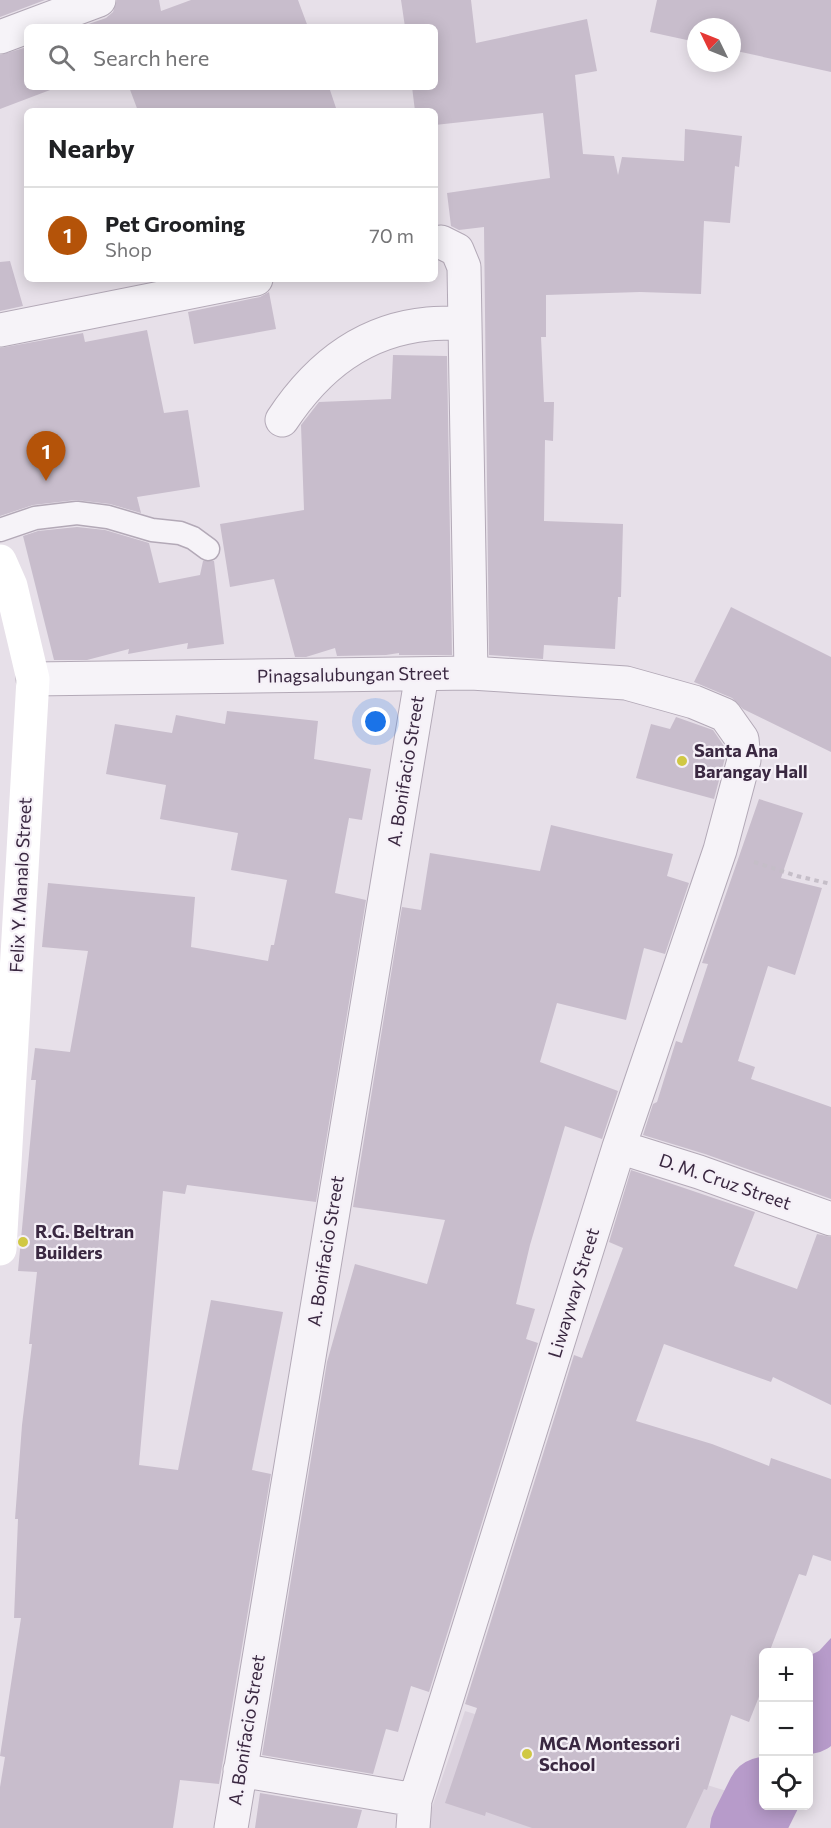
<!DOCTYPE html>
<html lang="en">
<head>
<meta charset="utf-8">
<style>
	:root { --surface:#fff; --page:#f6f6f6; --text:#202124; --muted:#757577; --line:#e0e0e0; --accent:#b45309 }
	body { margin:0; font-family:Commissioner,sans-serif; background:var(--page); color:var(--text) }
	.controls { position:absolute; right:18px; bottom:18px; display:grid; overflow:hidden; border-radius:9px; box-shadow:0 3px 15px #0003 }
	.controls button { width:54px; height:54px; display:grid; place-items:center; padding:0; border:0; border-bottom:2px solid var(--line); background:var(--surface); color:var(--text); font:30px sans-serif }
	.compass { position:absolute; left:687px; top:18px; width:54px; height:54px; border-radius:50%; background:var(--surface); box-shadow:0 3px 15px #0003; rotate:313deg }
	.you { position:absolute; left:376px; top:722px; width:21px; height:21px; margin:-15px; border:4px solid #fff; border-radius:50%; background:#1a73e8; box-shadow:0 0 0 9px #1a73e833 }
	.badge { display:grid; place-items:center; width:39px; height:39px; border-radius:50%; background:var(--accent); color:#fff; font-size:20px; font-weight:700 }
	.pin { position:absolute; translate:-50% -50px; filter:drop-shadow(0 2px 3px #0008) }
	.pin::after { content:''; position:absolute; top:32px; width:21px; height:18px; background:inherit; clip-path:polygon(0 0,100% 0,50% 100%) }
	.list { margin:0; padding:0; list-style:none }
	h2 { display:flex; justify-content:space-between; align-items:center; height:78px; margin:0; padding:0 24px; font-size:26px }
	h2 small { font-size:20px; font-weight:400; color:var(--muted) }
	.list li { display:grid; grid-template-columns:39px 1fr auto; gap:18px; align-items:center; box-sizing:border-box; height:96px; padding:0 24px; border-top:2px solid var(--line) }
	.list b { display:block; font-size:22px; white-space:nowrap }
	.list p { margin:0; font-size:20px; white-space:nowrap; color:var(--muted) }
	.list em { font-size:20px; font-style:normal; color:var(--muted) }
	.icon { flex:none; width:33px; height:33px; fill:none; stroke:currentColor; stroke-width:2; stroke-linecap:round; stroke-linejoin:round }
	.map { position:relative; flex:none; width:831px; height:1828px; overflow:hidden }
	.search { position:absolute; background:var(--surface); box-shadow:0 3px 15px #0003; left:24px; top:24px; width:414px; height:66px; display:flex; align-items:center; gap:15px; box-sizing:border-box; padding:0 21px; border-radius:9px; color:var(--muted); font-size:22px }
	.panel { position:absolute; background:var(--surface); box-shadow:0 3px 15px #0003; left:24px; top:108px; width:414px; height:174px; border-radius:9px }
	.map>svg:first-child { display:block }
	.built { fill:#dbd2de }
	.water { fill:#b79bca }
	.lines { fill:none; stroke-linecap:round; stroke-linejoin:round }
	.river { stroke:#b79bca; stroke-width:74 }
	.building { fill:#c8bdcc }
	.service-casing { stroke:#b3a9b7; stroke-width:25 }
	.minor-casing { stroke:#b3a9b7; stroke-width:35 }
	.tertiary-casing { stroke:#b3a9b7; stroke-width:35 }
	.path { stroke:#c5bec8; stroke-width:4; stroke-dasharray:4.5 4.5; stroke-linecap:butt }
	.service { stroke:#f6f3f8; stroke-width:22 }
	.minor { stroke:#f6f3f8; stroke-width:33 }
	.tertiary { stroke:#f6f3f8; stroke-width:33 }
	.secondary { stroke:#fff; stroke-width:33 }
	.poi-dot { fill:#d0c844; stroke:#f5f0f7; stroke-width:2 }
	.labels { text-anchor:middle; stroke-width:4.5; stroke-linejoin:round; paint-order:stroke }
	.street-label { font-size:18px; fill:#3a2841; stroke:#f5f0f7 }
	.poi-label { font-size:18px; font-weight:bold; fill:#3a2841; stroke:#f5f0f7; text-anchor:start }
</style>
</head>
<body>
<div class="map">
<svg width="831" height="1828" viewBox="0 0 831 1828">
	<rect width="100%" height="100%" fill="#e7e0e9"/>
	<!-- built -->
	<path class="built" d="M465,1711l278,85 -16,32h-302z"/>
	<!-- water -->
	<path class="water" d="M831,1638v45l-22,-17 -1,-3z"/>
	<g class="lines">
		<!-- river -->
		<path class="river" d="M808,1717l23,-31
			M747,1828l17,-34"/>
	</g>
	<!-- building -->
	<path class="building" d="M0,0h45l-45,17z
		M117,0h42l2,11 30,-11h107l10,27h-228l26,-9 7,-6z
		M401,0h70l5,43 111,-24 10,52 -22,4 8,79 31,2 4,19 4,-18 62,4 1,-32 57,7 -3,31 -4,-1 -5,57 -26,-2 -3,73 -61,-2 -94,3v42h-5l3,65h10l-1,39 -8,-1 -1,81 79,3 -2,73h-3l-3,52 -71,-4 -1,14 -54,-4 -5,-428 -25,3 -8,-4 -4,-33 103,-15 -7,-65 -108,12v-14h-20l-3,-24h23v-60h-30z
		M657,0h174v72l-99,-22v-23h-36v15l-46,-10z
		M27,47v40h31l-58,22v-54z
		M129,87h200l8,24h-199z
		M10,261l13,45 -23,5v-49z
		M269,292l7,37 -82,15 -6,-32 72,-15z
		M147,330l17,83 24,-3 12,77 -63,10 4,16 -31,-9 -34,-4 -43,5 -33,11v-168l83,-15 2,9z
		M393,355l54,1 5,299h-53v-2l-13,2 -49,1 -2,-8 -29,9h-11l-21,-78 -44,8 -10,-63 84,-14 -3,-85 18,-23 72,-3z
		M77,527l28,3 44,13 10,40 41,-8 3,-14h11l10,83 -37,5 1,-6 -60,11 1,-5 -42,11h-33l-31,-124 15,-5z
		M731,607l100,50v95l-88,-43 -11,-11 -38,-16z
		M227,711l91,10 -4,38 57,10 -9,51 -13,-2 -14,75 31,7 -50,302 -129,-17 -2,9 -22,-3 -24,274 39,5 33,-170 72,12 -31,158 19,4 -52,310 -39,-4 -7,48h-173v-41l5,-30 -5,-1 21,-138h-7l4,-99h-3l7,-94 10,-81h-3l8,-72 -19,-1 18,-191h-5l4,-32 35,4 18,-101 -46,-4 6,-64 147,14 -4,50 77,14 3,-16h3l13,-65 -56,-10 7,-37 -78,-14 6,-34 -60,-11 9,-50 57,9 4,-18 49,9z
		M676,717l37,13 11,16 1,12 -11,41 -78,-21 15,-54 19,5z
		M759,799l44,14 -22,65 41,10 -27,87 -27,-9 -30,95 17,6 -4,12 80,28v92l-126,-45 -62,-19 10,-31 4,-2 19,-61 6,2 26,-79 -6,-1z
		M551,825l122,29 -6,22 22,7 -24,71 -21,-6 -18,72 -69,-17 -17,59 78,29 -16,48 -37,-13 -35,119 -14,59 19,5 -9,30 12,4 -109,349 -18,-6 -13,46 -12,-3 -13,45 -111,-19 65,-393 28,-98 72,20 18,-64 -92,-13 49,-300 19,3 9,-57 110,18z
		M631,1170l124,42 -21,54 63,23 20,-55 14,3v168l-58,-28 -2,5 -107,-38 -28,77 76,23 57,22 2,-8 60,21v82l-18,-6 -7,21 -7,-2 -30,79h-5v31l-15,38 -18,-7 -24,75 -3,-1 -18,39h-154l-46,-16 -1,4 -40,-13 32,-95 -12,-4 109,-349 8,3 41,-110 -14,-6z
		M260,1793l102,17 -5,18h-102z"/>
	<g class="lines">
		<defs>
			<path id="service" d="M0,530l35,-12 42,-5 31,4 44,13 28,3 13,5 15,11"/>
			<path id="minor" d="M435,243l6,-1 16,8 7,17 7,406
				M0,330l256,-51
				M282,420c35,-53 81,-90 146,-96 12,-1 25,-1 37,-1
				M33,679l438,-6 155,10 68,19 31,13 17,24 2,21 -24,90 -101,297 -204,653 -2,28
				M619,1147l80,25 132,47
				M240,1770l175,30
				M231,1828l191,-1154"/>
			<path id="tertiary" d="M0,37l99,-37"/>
		</defs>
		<!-- service casing -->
		<use href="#service" class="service-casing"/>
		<!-- minor casing -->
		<use href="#minor" class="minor-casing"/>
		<!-- tertiary casing -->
		<use href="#tertiary" class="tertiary-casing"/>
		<!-- path -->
		<path class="path" d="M754,862l43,14 34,8"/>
		<!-- service -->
		<use href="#service" class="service"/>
		<!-- minor -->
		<use href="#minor" class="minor"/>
		<!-- tertiary -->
		<use href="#tertiary" class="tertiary"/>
		<!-- secondary -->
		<path class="secondary" d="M0,561l11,25 22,93 -33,570"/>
	</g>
	<!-- markers -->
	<g class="poi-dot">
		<circle cx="682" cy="761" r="6"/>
		<circle cx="23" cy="1242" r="6"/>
		<circle cx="527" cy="1754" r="6"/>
	</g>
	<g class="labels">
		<!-- street labels -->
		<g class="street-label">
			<text transform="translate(353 675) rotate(-1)" y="6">Pinagsalubungan Street</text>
			<text transform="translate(406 771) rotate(-81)" y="6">A. Bonifacio Street</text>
			<text transform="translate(21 885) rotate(-87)" y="6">Felix Y. Manalo Street</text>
			<text transform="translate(725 1182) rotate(19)" y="6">D. M. Cruz Street</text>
			<text transform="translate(326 1251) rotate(-81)" y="6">A. Bonifacio Street</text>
			<text transform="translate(574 1293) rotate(-73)" y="6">Liwayway Street</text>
			<text transform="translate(247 1730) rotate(-81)" y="6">A. Bonifacio Street</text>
		</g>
		<!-- poi labels -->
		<g class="poi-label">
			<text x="694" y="757">Santa Ana<tspan x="694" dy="21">Barangay Hall</tspan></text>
			<text x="35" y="1238">R.G. Beltran<tspan x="35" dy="21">Builders</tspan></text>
			<text x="539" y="1750">MCA Montessori<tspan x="539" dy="21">School</tspan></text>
		</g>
	</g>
</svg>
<div class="controls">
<button>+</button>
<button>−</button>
<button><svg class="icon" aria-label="locate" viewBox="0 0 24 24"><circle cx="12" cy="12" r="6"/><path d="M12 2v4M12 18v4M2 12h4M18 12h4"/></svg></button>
</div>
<svg class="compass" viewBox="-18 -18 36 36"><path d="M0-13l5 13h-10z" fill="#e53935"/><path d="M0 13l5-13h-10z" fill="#757577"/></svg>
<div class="you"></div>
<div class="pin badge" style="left:46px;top:481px">1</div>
<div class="search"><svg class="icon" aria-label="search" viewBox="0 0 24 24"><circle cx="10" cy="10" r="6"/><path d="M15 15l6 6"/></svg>Search here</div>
<section class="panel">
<h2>Nearby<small></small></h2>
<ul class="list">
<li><span class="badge">1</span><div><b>Pet Grooming</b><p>Shop</p></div><em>70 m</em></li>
</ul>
</section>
</div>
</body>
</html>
